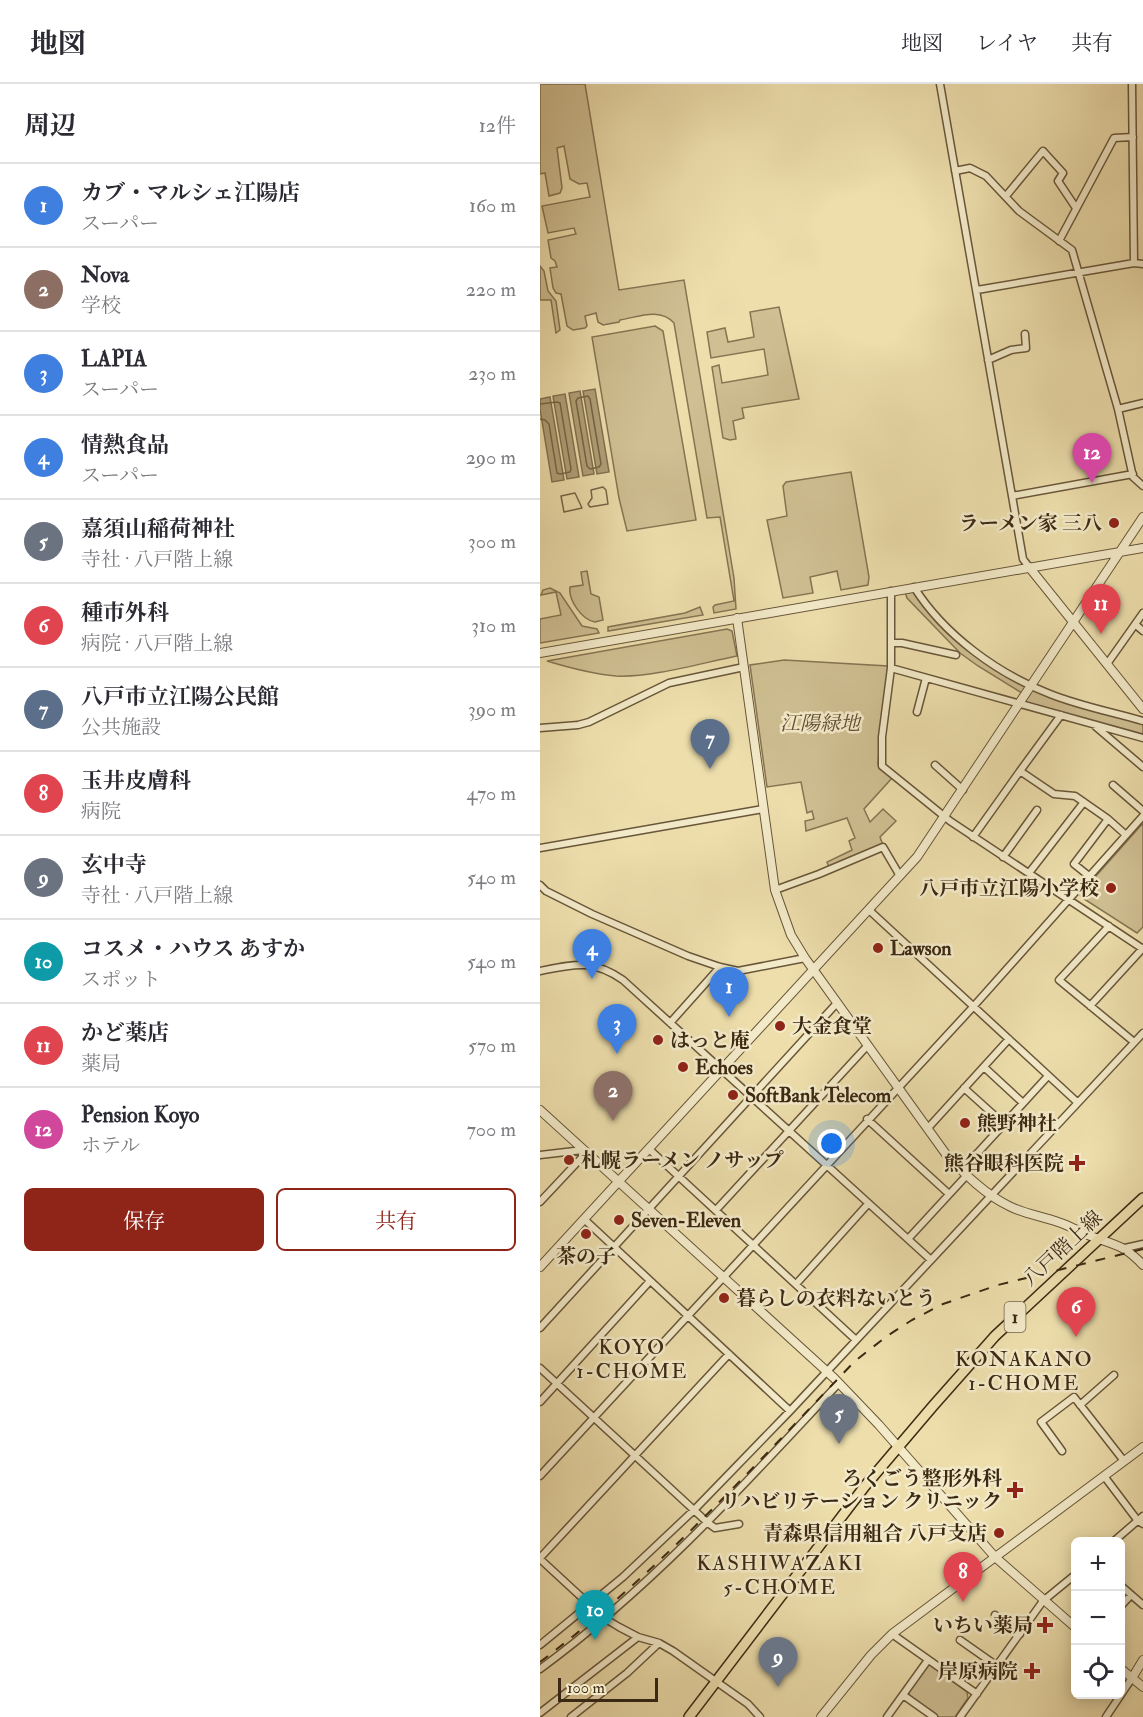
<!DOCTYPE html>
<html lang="ja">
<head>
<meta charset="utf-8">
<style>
	:root { --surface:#fff; --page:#f7f7f7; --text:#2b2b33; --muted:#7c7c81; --line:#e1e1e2; --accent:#8f2418 }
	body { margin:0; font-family:"IM FELL Double Pica","Noto Serif JP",serif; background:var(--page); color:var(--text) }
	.controls { position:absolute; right:18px; bottom:18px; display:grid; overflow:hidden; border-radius:9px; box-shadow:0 3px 15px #0003 }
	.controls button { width:54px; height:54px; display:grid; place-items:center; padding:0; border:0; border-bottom:2px solid var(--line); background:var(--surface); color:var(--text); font:30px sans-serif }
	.scale { position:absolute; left:18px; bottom:15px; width:100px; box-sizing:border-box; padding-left:6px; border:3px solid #3c2913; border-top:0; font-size:16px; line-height:21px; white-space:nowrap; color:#3c2913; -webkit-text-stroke:4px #f3eac9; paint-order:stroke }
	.you { position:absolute; left:292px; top:1060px; width:21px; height:21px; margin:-15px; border:4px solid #fff; border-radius:50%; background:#1a73e8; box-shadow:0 0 0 9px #1a73e833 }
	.badge { display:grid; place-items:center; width:39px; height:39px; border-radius:50%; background:var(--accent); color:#fff; font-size:20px; font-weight:700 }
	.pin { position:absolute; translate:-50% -50px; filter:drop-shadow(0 2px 3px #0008) }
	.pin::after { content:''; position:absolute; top:32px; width:21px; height:18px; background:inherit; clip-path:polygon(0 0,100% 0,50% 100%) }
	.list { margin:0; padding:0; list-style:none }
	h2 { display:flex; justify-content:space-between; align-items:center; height:78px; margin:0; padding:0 24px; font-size:26px }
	h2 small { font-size:20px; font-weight:400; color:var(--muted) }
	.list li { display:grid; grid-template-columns:39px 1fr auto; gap:18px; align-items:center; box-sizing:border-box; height:84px; padding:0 24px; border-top:2px solid var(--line) }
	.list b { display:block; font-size:22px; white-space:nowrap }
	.list p { margin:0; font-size:20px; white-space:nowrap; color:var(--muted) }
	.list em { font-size:20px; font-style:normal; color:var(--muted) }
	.actions { display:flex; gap:12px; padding:18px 24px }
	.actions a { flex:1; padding:14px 0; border:2px solid var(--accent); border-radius:9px; text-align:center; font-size:21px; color:var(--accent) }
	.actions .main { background:var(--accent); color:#fff }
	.icon { flex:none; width:33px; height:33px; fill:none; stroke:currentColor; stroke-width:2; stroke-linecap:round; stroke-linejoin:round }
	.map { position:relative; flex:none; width:603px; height:1633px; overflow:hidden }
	header { display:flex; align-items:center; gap:36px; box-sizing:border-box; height:84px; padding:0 30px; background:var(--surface); border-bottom:2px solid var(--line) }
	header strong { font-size:28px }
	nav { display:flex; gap:33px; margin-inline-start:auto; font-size:21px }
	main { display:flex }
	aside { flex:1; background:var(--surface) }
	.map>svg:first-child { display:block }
	.green { fill:#cfbf92; stroke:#867452; stroke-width:1.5 }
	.water { fill:#b1a078; stroke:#827050; stroke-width:1.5 }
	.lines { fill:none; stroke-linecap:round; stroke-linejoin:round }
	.shore { stroke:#766446; stroke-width:1.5 }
	.minor-casing { stroke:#685639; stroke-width:9 }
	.tertiary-casing { stroke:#685639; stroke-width:10 }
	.primary-casing { stroke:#3c2913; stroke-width:12 }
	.minor { stroke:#f3eac9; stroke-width:6 }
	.tertiary { stroke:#f3eac9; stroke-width:8 }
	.primary { stroke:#eddeac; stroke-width:9 }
	.rail { stroke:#3c2913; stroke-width:2; stroke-dasharray:10 10; stroke-linecap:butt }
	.poi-dot { fill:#8f2418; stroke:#f3eac9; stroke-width:2 }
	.labels { text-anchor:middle; stroke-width:5; stroke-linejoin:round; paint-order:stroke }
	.shield { fill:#f3eac9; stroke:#73634a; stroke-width:1.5 }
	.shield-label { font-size:18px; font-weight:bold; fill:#3c2913 }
	.poi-label { font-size:20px; font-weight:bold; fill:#3c2913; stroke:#f3eac9; text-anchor:start }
	.park-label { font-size:20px; font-style:italic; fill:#614e33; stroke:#f3eac9 }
	.street-label { font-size:20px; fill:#3c2913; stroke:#f3eac9 }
	.neighbourhood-label { font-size:21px; letter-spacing:1.5px; fill:#3c2913; stroke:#f3eac9 }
</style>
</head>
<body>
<header>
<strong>地図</strong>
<nav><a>地図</a><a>レイヤ</a><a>共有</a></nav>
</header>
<main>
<aside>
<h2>周辺<small>12件</small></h2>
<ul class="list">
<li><span class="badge" style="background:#3f7fe0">1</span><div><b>カブ・マルシェ江陽店</b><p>スーパー</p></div><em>160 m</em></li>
<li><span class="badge" style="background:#8d6e63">2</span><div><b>Nova</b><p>学校</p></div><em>220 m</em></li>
<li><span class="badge" style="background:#3f7fe0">3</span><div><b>LAPIA</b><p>スーパー</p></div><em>230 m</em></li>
<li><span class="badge" style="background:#3f7fe0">4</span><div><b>情熱食品</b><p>スーパー</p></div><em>290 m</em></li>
<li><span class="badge" style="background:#6b7280">5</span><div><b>嘉須山稲荷神社</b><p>寺社 · 八戸階上線</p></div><em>300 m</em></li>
<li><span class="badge" style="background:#e0444e">6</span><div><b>種市外科</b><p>病院 · 八戸階上線</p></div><em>310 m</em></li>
<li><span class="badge" style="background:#5c6f8a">7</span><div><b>八戸市立江陽公民館</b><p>公共施設</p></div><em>390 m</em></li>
<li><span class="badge" style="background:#e0444e">8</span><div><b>玉井皮膚科</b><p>病院</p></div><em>470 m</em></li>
<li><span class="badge" style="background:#6b7280">9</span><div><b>玄中寺</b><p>寺社 · 八戸階上線</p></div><em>540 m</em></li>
<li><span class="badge" style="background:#0f9aa8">10</span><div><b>コスメ・ハウス あすか</b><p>スポット</p></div><em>540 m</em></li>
<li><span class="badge" style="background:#e0444e">11</span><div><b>かど薬店</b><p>薬局</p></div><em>570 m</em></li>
<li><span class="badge" style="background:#d1479c">12</span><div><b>Pension Koyo</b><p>ホテル</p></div><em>700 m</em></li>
</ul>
<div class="actions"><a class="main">保存</a><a>共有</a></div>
</aside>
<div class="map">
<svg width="603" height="1633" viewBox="0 0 603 1633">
	<rect width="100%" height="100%" fill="#eddeac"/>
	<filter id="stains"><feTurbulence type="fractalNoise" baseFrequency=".00333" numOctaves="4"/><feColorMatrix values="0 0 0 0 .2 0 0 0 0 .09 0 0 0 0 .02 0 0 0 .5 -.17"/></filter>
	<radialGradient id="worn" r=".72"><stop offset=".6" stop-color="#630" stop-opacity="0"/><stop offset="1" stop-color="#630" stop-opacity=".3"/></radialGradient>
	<!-- green -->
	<path class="green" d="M0,0h45l34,206 65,-10 50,298 2,31 -22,4 -1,-6 2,-2 19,-4 -14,-84 -13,1 -33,-195c-14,-16 -36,-6 -54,-3l-1,2 -16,3 -5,-3 -2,-9 -11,3 2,10 -2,2 -12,2 -6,-4 -6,-32 -5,-1 -3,-5 -3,-20 7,-1 -2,-6 -4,-3 -3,-18 28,-6 -2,-6 -26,5 -6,-27 48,-9 -3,-14 -8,1 -9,-5 -6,-33 -7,2 5,40 -2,5 -11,3 -4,-23 -5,1z
		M0,182l4,5 4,20 8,10 4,29 -4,3 -5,-33h-11z
		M239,223l20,92 -57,9 2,10 -11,3 3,18 -6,1 -7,-2 -11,-71 7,-2 3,18 46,-8 -4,-26 -53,9 -4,-26 18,-4 3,14 26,-5 -4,-25z
		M115,242l8,5 33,189 -69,11 -8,-33 -27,-161z
		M311,388l18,105 -1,8 -27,5 -4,-19 -27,6 3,16 -30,5 -16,-78 20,-4 -4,-30 3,-4z
		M47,487l4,23 8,3 4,23 -8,2c-13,-2 -27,-22 -25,-35l13,-2 -2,-13z
		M374,503l15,23 59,51 63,34 92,26v17l-123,-35 5,-8 -47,-29 -18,-13 -53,-55 -3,-9z
		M10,504l10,5 22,33 15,3 2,4 -59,10v-24l21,-4 -5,-23 -15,3 2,-5z
		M160,523l3,8 -95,16v-4l77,-14z
		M187,545l5,2 5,25c-35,7 -87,22 -121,20 -23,-2 -46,-8 -69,-15z
		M244,576l104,6 -10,97 1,5 13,10 -28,31 6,13 13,-13 13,12 -16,16 3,8 -54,22 -2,-5 25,-12 -3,-9 6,-3 -8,-20 -41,13 -1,-10 9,-2 -2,-8 -5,2 -6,-31 -34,5 -17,-122z
		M603,739v104l-6,6 -56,-36 -1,-3z
		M390,1581l37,27 1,6 -13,19h-16l-29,-21 -2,-5 18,-25z"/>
	<!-- water -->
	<path class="water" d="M55,305l14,83 -12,2 -14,-83z
		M40,307l14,83 -11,2 -14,-83z
		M25,310l14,83 -12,2 -14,-83z
		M10,313l14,83 -12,2 -12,-73v-10z"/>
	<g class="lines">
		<!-- shore -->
		<path class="shore" d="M48,312l2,3 11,65 -2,3 -9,2 -3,-3 -11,-65 2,-3z
			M0,320l17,-2 3,1 11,66 -1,3 -10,2 -3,-1 -8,-49 -4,-4 -5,-1
			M63,403l3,3 2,14 -18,3 -2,-3 4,-6 -1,-8z
			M35,409l7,15 -18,4 -3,-16z"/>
		<defs>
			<path id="minor" d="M400,0l83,475 6,8
				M592,0l2,179
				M415,87l15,-3 16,8 33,35 53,39 46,159 15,68 10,9
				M466,112l37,-45 20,22 -5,8 18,27
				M519,157l55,-103 19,-1
				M437,206l157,-27 9,1
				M448,276l23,-10 15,-2 -1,-14
				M578,325l25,-6
				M472,412l121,-22
				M374,503c30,48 84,87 136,107 30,12 62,18 93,27
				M351,507v77l-9,69v29l68,55 193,128
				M596,541l7,6
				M351,559h11l54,12
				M567,580l36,-51
				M351,584l252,70
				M377,628l9,-34
				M521,631l-41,56 34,23 21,2 33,23 18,16
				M555,642l48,41
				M0,644l38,-3 11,-3 80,-39 75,-16
				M395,681l28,25
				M573,701l30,26
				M433,753l47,-66
				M0,764l223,-39
				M463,773l34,-47
				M489,789l55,-71
				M549,792l-15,-12 34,-45
				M0,801l6,6 46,23 96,42 32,11 18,4 67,-13
				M235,806l44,-16 64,-27 17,29
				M329,826l208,192
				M569,842l-50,54 75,62
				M0,887c35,-7 52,-12 83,9l308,280
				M550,922l53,-58
				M130,939l50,-56
				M444,983l39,36
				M424,1004l40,36
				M327,1035l82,75
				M388,1044l81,-89
				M109,1065l207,191
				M0,1071l43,-5
				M422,1086l86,-94
				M0,1118l46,-49
				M176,1126l152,-165
				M44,1135l206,192
				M368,1155l59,-64
				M585,1164l18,-4
				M257,1199l71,-79
				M0,1244l297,-325
				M0,1284l168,155 7,5 24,-4
				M0,1318l110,-121
				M540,1321l34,-30
				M522,1367l-21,-29 33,-25 50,64
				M0,1392l433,-469 170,-191
				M564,1392l34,45 5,3
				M573,1458l30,-26
				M0,1474l189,-204
				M0,1475l64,59 15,9 19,10 21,6 14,8 75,53 12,13
				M580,1501l23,20
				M580,1523l11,-12
				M455,1531l25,19
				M352,1550l85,60
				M420,1556l37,26
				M0,1561l83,-68 72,-68 95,-98 353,-378
				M0,1585c112,-82 205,-185 299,-286
				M363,1611l31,22
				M0,1629l98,-76
				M31,1633l56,-44 32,-30
				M347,1633l41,-57
				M420,1633l83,-116 33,-27
				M566,1633l26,-39"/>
			<path id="tertiary" d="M489,483l114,142
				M197,534l38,272 16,45 14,23 143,199c18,18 38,38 61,49 15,8 33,10 49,16 13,4 25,12 38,16 23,8 30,9 47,27
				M0,569l603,-105
				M0,1026l294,268 45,47 116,132 81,71
				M0,1183l377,-410 226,-340
				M580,1584l23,19
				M592,1594l11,-18
				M281,1633l50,-62 21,-21 251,-187"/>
			<path id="primary" d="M149,1633l176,-231 68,-80 62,-70 148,-138"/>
		</defs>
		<!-- minor casing -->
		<use href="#minor" class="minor-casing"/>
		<!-- tertiary casing -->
		<use href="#tertiary" class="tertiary-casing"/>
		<!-- primary casing -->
		<use href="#primary" class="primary-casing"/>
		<!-- minor -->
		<use href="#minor" class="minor"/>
		<!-- tertiary -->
		<use href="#tertiary" class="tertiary"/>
		<!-- primary -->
		<use href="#primary" class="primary"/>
		<!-- rail -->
		<path class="rail" d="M0,1578c117,-88 214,-196 315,-301l32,-25 25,-16 31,-16 55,-19 145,-36"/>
	</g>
	<!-- markers -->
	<g class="poi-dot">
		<circle cx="574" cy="439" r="6"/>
		<circle cx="571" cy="804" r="6"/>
		<circle cx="338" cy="864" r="6"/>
		<circle cx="240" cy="942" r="6"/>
		<circle cx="118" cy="956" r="6"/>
		<circle cx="143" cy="983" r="6"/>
		<circle cx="193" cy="1011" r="6"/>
		<circle cx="425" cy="1039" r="6"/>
		<circle cx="29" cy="1076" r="6"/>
		<path d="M534 1070h6v6h6v6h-6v6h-6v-6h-6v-6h6z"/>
		<circle cx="79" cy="1136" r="6"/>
		<circle cx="46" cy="1150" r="6"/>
		<circle cx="184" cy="1214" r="6"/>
		<path d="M472 1397h6v6h6v6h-6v6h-6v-6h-6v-6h6z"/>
		<circle cx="459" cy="1449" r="6"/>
		<path d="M502 1532h6v6h6v6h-6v6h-6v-6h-6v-6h6z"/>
		<path d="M489 1578h6v6h6v6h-6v6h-6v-6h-6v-6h6z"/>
	</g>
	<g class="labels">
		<!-- shield labels -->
		<rect class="shield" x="464.5" y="1218" width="21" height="30" rx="4.5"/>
		<g class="shield-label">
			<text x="475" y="1239">1</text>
		</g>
		<!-- poi labels -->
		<g class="poi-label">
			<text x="562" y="446" text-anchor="end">ラーメン家 三八</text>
			<text x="559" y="811" text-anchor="end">八戸市立江陽小学校</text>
			<text x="350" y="871">Lawson</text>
			<text x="252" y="949">大金食堂</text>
			<text x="130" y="963">はっと庵</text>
			<text x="155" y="990">Echoes</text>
			<text x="205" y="1018">SoftBank Telecom</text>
			<text x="437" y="1046">熊野神社</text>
			<text x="41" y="1083">札幌ラーメン ノサップ</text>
			<text x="524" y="1086" text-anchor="end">熊谷眼科医院</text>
			<text x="91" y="1143">Seven-Eleven</text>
			<text x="46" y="1179" text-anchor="middle">茶の子</text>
			<text x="196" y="1221">暮らしの衣料ないとう</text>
			<text x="462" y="1401" text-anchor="end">ろくごう整形外科<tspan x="462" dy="23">リハビリテーション クリニック</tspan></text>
			<text x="447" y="1456" text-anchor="end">青森県信用組合 八戸支店</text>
			<text x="493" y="1548" text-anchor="end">いちい薬局</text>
			<text x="478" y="1594" text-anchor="end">岸原病院</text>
		</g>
		<!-- park labels -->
		<g class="park-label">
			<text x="280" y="646">江陽緑地</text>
		</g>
		<!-- street labels -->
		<g class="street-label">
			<text transform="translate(522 1164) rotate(-43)" y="7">八戸階上線</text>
		</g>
		<!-- neighbourhood labels -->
		<g class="neighbourhood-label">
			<text x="92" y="1270">KOYO<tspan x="92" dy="24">1-CHOME</tspan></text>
			<text x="484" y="1282">KONAKANO<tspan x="484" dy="24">1-CHOME</tspan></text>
			<text x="240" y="1486">KASHIWAZAKI<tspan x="240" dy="24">5-CHOME</tspan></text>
		</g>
	</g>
	<rect width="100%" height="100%" filter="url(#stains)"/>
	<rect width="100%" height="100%" fill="url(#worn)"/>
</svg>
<div class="controls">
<button>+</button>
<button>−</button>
<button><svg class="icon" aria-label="locate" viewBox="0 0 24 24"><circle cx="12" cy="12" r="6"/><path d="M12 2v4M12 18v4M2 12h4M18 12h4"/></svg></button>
</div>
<div class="scale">100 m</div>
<div class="you"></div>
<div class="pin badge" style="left:189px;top:933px;background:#3f7fe0">1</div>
<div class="pin badge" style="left:73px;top:1037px;background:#8d6e63">2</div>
<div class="pin badge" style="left:77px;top:970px;background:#3f7fe0">3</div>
<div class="pin badge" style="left:52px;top:895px;background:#3f7fe0">4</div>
<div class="pin badge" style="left:299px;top:1360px;background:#6b7280">5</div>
<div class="pin badge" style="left:536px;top:1253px;background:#e0444e">6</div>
<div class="pin badge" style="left:170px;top:685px;background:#5c6f8a">7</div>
<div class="pin badge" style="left:423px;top:1518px;background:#e0444e">8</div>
<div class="pin badge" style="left:238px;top:1603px;background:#6b7280">9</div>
<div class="pin badge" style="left:55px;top:1556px;background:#0f9aa8">10</div>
<div class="pin badge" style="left:561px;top:550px;background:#e0444e">11</div>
<div class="pin badge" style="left:552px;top:399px;background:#d1479c">12</div>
</div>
</main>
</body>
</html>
